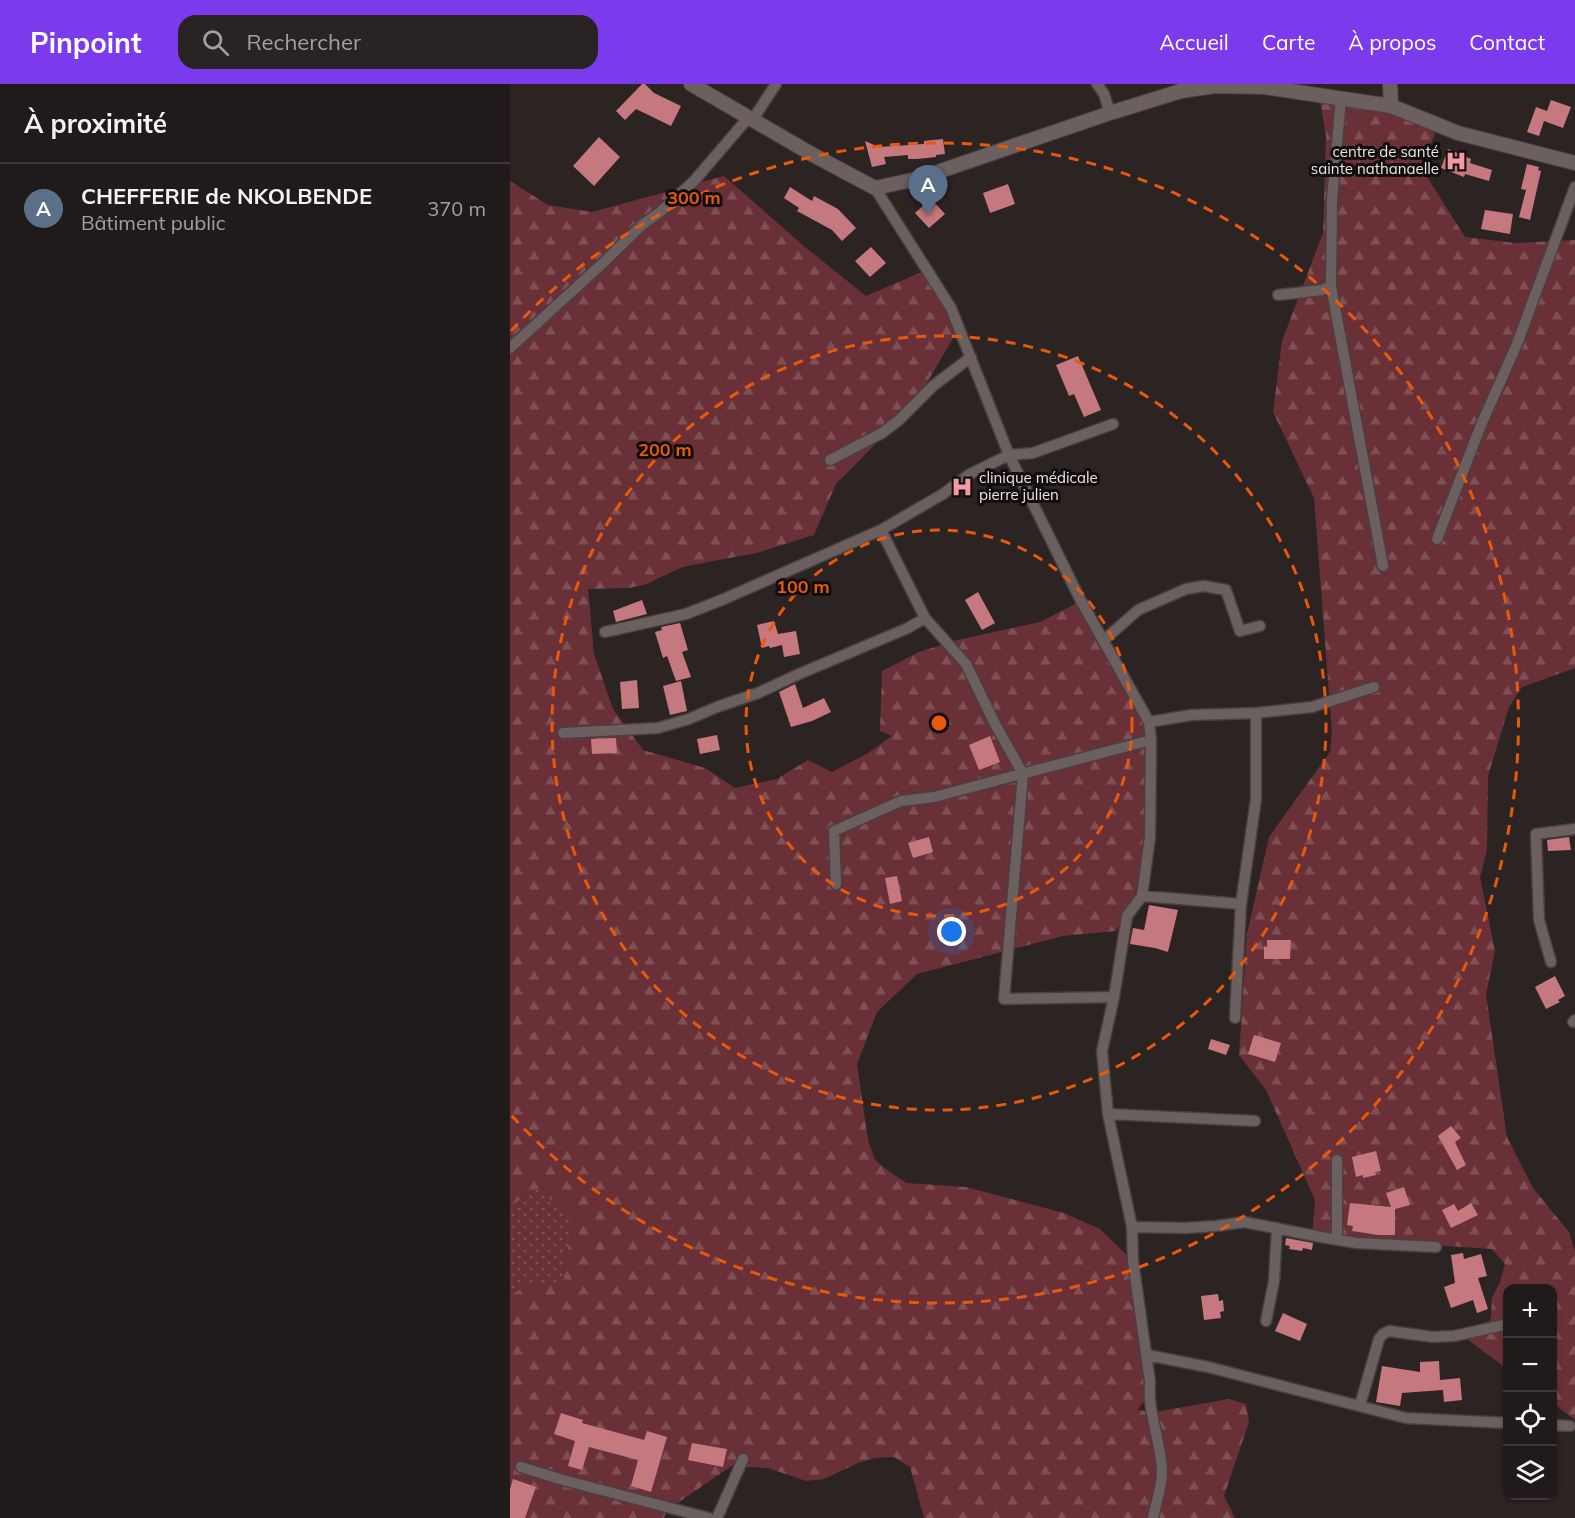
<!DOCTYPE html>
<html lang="fr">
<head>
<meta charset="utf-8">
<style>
	:root { --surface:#211a1a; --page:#292323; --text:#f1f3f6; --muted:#a2a1a2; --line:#3e3839; --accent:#7c3aed }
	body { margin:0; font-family:Mulish,sans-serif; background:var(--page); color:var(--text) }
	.controls { position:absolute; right:18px; bottom:18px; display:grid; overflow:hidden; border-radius:12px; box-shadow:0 2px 4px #0004 }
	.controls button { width:54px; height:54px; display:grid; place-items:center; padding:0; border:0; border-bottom:2px solid var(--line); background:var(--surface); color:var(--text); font:30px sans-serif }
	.you { position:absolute; left:442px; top:848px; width:21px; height:21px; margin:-15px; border:4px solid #fff; border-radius:50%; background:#1a73e8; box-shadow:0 0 0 9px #1a73e833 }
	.badge { display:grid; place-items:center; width:39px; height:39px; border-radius:50%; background:var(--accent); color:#fff; font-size:20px; font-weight:700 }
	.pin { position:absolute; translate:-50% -50px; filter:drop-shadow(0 2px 3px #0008) }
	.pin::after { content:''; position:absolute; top:32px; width:21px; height:18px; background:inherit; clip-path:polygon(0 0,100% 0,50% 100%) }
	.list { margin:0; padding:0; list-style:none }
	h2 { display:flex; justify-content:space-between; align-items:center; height:78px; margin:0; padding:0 24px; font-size:26px }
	h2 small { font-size:20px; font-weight:400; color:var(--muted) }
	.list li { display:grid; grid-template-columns:39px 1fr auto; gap:18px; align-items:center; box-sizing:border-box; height:90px; padding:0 24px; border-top:2px solid var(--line) }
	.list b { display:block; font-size:22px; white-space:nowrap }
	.list p { margin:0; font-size:20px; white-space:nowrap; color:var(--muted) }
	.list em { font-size:20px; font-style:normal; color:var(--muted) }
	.icon { flex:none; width:33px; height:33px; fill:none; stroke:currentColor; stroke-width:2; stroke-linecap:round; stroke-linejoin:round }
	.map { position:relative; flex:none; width:1065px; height:1434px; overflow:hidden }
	header { display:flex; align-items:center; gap:36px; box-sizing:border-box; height:84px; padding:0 30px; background:var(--accent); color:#fff }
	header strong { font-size:28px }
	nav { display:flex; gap:33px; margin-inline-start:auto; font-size:21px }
	.search { width:420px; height:54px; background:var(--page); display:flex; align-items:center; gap:15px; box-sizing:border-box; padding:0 21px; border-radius:18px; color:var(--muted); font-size:22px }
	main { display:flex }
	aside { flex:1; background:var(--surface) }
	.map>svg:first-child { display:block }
	.grass { fill:url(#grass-dots) }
	.forest { fill:url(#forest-firs) }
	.building { fill:#c5787e }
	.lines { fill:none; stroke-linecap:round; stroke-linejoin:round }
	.minor-casing { stroke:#484040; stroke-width:13 }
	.tertiary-casing { stroke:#484040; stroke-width:16 }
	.minor { stroke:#6b5f60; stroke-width:10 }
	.tertiary { stroke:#6b5f60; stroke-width:14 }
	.ring { fill:none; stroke:#e8590c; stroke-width:3; stroke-dasharray:10 8 }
	.labels { text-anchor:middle; stroke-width:6; stroke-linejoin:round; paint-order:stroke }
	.poi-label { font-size:15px; fill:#ece5e5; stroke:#110d0d; text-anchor:end }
	.centre { fill:#e8590c; stroke:#110d0d; stroke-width:3 }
	.ring-label { font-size:18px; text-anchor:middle; font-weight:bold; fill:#e8590c; stroke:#110d0d; stroke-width:6; stroke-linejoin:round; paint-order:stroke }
</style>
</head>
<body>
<header>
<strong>Pinpoint</strong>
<div class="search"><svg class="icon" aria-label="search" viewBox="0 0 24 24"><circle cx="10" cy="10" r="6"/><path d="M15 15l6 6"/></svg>Rechercher</div>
<nav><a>Accueil</a><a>Carte</a><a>À propos</a><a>Contact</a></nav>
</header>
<main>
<aside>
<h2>À proximité<small></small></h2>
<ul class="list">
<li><span class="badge" style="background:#5c6f8a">A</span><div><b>CHEFFERIE de NKOLBENDE</b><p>Bâtiment public</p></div><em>370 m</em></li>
</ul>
</aside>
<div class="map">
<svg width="1065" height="1434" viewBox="0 0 1065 1434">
	<defs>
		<pattern id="grass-dots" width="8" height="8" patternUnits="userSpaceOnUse" patternTransform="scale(1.5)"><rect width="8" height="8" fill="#693137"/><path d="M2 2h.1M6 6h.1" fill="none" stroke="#7f4f54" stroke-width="1.8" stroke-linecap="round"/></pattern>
		<pattern id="forest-firs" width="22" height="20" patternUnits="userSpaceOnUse" patternTransform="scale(1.5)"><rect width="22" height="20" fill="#693137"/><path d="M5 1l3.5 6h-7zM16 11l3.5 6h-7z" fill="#7f4f54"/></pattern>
	</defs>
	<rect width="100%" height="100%" fill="#2c2323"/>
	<!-- grass -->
	<path class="grass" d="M27,1105l38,27 -9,41 -3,28 -38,1 -15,10v-90z"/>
	<!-- forest -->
	<path class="forest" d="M809,11l75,13 44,17 -16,44 43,68 50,6 60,-3v428l-53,19 -13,20 -21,69 -1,74 -7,27 15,74 -9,43 21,143 26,51 36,44 6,19v169l-22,-17 -1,-115h-44l-1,81 -40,-30 17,-5 7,-17 1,-19 8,-16 5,-18 -13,-15 -180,-12 3,-37 -49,-110 -27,-35 8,-121 22,-97 61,-85 2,-19 -18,-235 -41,-86 9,-71 41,-108 3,-97z
		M214,92l81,71 61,49 67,-29 29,56 -37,63 -30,38 -59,60 -22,51 -58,18 -74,14 -35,17 -18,4 -41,1 6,65 19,55 30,41 62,18 30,20 42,-9 31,-19 24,12 36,-19 24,-17 -12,-5 2,-60 37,-19 39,-12 82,-18 41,-21 71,127 -1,99 -16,68 -19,36 -53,5 -146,38 -40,38 -20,52 11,76 7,20 16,13 16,10 59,4 98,26 36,16 33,32 16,135 -12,14 18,2 74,-13 17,5 3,18 -25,74 11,22h-311l-14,-51 -16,-10 -19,1 -17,5 -34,16 -18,2 -38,-13 -21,-1 -5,-8 -75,51 -3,8h-154v-222l15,-10 38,-2 3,-27 9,-40 -38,-28 -27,17v-1025l38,24 44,7z"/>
	<!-- building -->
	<path class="building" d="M132,0h3l9,9 27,13 -10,20 -35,-17 -11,11 -9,-9z
		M1041,16l20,7 -8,21 -19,-7 -5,15 -12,-4 9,-25 11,4z
		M89,53l21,20 -26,29 -21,-20z
		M433,55l2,15 -9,1v2l-19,2h-9v-4l-24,2 2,7 -14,3 -7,-26 14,6 45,-3v-3z
		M938,65l23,10 -1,4 22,7 -3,11 -24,-7 -1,3 -23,-9z
		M1017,80l12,3 -1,3 3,1 -11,49 -11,-3 7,-27 -5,-1z
		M498,100l7,20 -25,9 -7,-20z
		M280,103l22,14 2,-5 24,13 18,19 -14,13 -10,-11 -35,-19 2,-3 -15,-10z
		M424,118l11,12 -16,14 -14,-15 9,-8 3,3z
		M975,126l28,4 -3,20 -29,-5z
		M361,163l15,16 -16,14 -15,-16z
		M568,272l23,54 -17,7 -10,-23 -5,2 -13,-31z
		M468,508l17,31 -13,7 -17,-30z
		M132,516l5,14 -31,8 -3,-11z
		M264,537l4,13 18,-3 4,23 -16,3 -2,-12 -12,3 -1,-2 -7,2 -5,-23z
		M170,539l8,27 -6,2 9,25 -15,4 -9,-25 -4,2 -8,-26 7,-2 -1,-3z
		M127,596l2,28 -17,1 -2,-27z
		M171,597l6,30 -17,4 -7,-29z
		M285,600l8,24 21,-10 7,14 -19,9 -21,6 -12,-35z
		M207,651l3,15 -20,4 -3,-15z
		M480,652l10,26 -21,8 -10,-25z
		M106,654l1,15 -25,1 -1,-15z
		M419,753l4,15 -20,6 -5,-15z
		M1059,753l2,13 -23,1 -1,-11z
		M387,792l5,25 -12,3 -5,-26z
		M639,821l29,5 -10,42 -13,-4 -25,-4 3,-16 11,2z
		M757,856h24l-1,19h-26v-13l3,1z
		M1045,892l10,20 -7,4 2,2 -14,7 -11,-22z
		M744,951l27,8 -6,19 -27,-8z
		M701,955l19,6 -4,10 -18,-6z
		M941,1042l10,12 -6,4 11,23 -9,5 -19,-34z
		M866,1067l5,20 -6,1 1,3 -13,3v-3l-7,2 -4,-20z
		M894,1103l6,18 -15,4v26h-16l-27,-4 1,-5 -6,-1 3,-22 41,4 -5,-14z
		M961,1119l7,12 -27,13 -9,-18 12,-6 4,7z
		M776,1154l27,5 -1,7 -9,-2 -1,3 -13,-2 1,-3 -5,-1z
		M953,1169l1,6 17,-5 6,22 -9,2 10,31 -11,4 -4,-13 -22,8 -7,-21 11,-4 -4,-28z
		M708,1210l1,7 4,-1 1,11 -4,1 1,6 -17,2 -3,-24z
		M773,1229l24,11 -7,17 -25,-10z
		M929,1277l1,19 20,-2 2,22 -18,2 -1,-12 -41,3 -2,13 -24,-4 6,-36 38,6v-10z
		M51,1329l22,7 -1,3 62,17 3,-9 20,6 -16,55 -20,-6 7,-26 -49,-13 -7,23 -14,-4 7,-25 -21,-7z
		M182,1359l35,6 -4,18 -35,-7z
		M3,1395l23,8 -11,31h-15v-29z"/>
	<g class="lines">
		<defs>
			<path id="minor" d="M587,0l7,10 6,19
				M243,35l23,-35
				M365,104l76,120 58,147 72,146 68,121 2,18 -1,97 -8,59 -15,20 -13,81 -12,54 6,63 24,113 1,34 17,121c-3,29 11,59 12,89 0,15 -6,32 -9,47
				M821,202l52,280
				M768,211l44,-5 9,-4 1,-86 9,-102
				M0,264l93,-85 39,-38 18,-13 34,-31 54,-63
				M320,376l52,-27 17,-13 34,-34 38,-29
				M927,455l44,-114 36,-81 58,-157
				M415,534l41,46 28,58 29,52 -19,225 110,-2
				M95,548l81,-18 38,-15 157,-69 62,-36 27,-20 39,-19 24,-2 80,-29
				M593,557l35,-31 48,-21 18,-3 22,4 14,41 20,-5
				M639,638l42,-7 65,-2 56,-6 62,-20
				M53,649l95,-5 31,-9 28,-12 41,-14 41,-19 109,-46 17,-10 -44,-88
				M326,800l-2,-53 67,-30 33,-4 217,-57
				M632,812l99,8
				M1041,878l-12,-42 -3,-86 39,-5
				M725,934l6,-114 15,-105v-86
				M1063,938l2,-2
				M598,1030l147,7
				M827,1076v80
				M622,1143l54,1 30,-2 28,-4 77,15 36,6 79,4
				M756,1237l8,-40 3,-53
				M637,1271l61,12 198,51 102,5
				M850,1321l19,-66 4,-5 6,-3 44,6 21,-1 54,-12
				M1042,1341l18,1
				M11,1383l42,13 146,38
				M207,1434l26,-59"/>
			<path id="tertiary" d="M181,0l124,72 60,32 42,-9 193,-66 71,-22 34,-5 49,1 127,19 67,27 117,30
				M880,0l1,22"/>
		</defs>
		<!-- minor casing -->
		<use href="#minor" class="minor-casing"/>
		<!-- tertiary casing -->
		<use href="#tertiary" class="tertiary-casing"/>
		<!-- minor -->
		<use href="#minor" class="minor"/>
		<!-- tertiary -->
		<use href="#tertiary" class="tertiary"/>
	</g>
	<!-- distance rings -->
	<g class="ring">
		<circle cx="429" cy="639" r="193"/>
		<circle cx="429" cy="639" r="387"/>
		<path d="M1 247A580 580 0 1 1 1 1031"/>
	</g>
	<!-- icons -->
	<defs>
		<symbol id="hospital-bare" viewBox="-9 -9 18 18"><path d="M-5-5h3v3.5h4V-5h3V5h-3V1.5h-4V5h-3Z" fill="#f49aa1" stroke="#110d0d" stroke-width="2.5" paint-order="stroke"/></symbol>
	</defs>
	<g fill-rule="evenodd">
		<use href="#hospital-bare" x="931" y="62" width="30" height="30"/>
		<use href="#hospital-bare" x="437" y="388" width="30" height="30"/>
	</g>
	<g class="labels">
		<!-- poi labels -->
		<g class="poi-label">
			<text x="929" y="73">centre de santé<tspan x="929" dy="17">sainte nathanaelle</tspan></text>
			<text x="469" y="399" text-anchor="start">clinique médicale<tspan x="469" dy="17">pierre julien</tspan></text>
		</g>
	</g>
	<circle cx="429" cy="639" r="9" class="centre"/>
	<g class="ring-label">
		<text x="184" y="120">300 m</text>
		<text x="155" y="372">200 m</text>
		<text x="293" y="509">100 m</text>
	</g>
</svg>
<div class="controls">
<button>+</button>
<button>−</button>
<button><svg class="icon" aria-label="locate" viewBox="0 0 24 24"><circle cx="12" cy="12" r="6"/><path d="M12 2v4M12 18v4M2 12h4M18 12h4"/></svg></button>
<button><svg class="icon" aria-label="layers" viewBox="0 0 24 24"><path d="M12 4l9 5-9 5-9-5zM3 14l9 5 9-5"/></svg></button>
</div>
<div class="you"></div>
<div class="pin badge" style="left:418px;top:131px;background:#5c6f8a">A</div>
</div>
</main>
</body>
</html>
